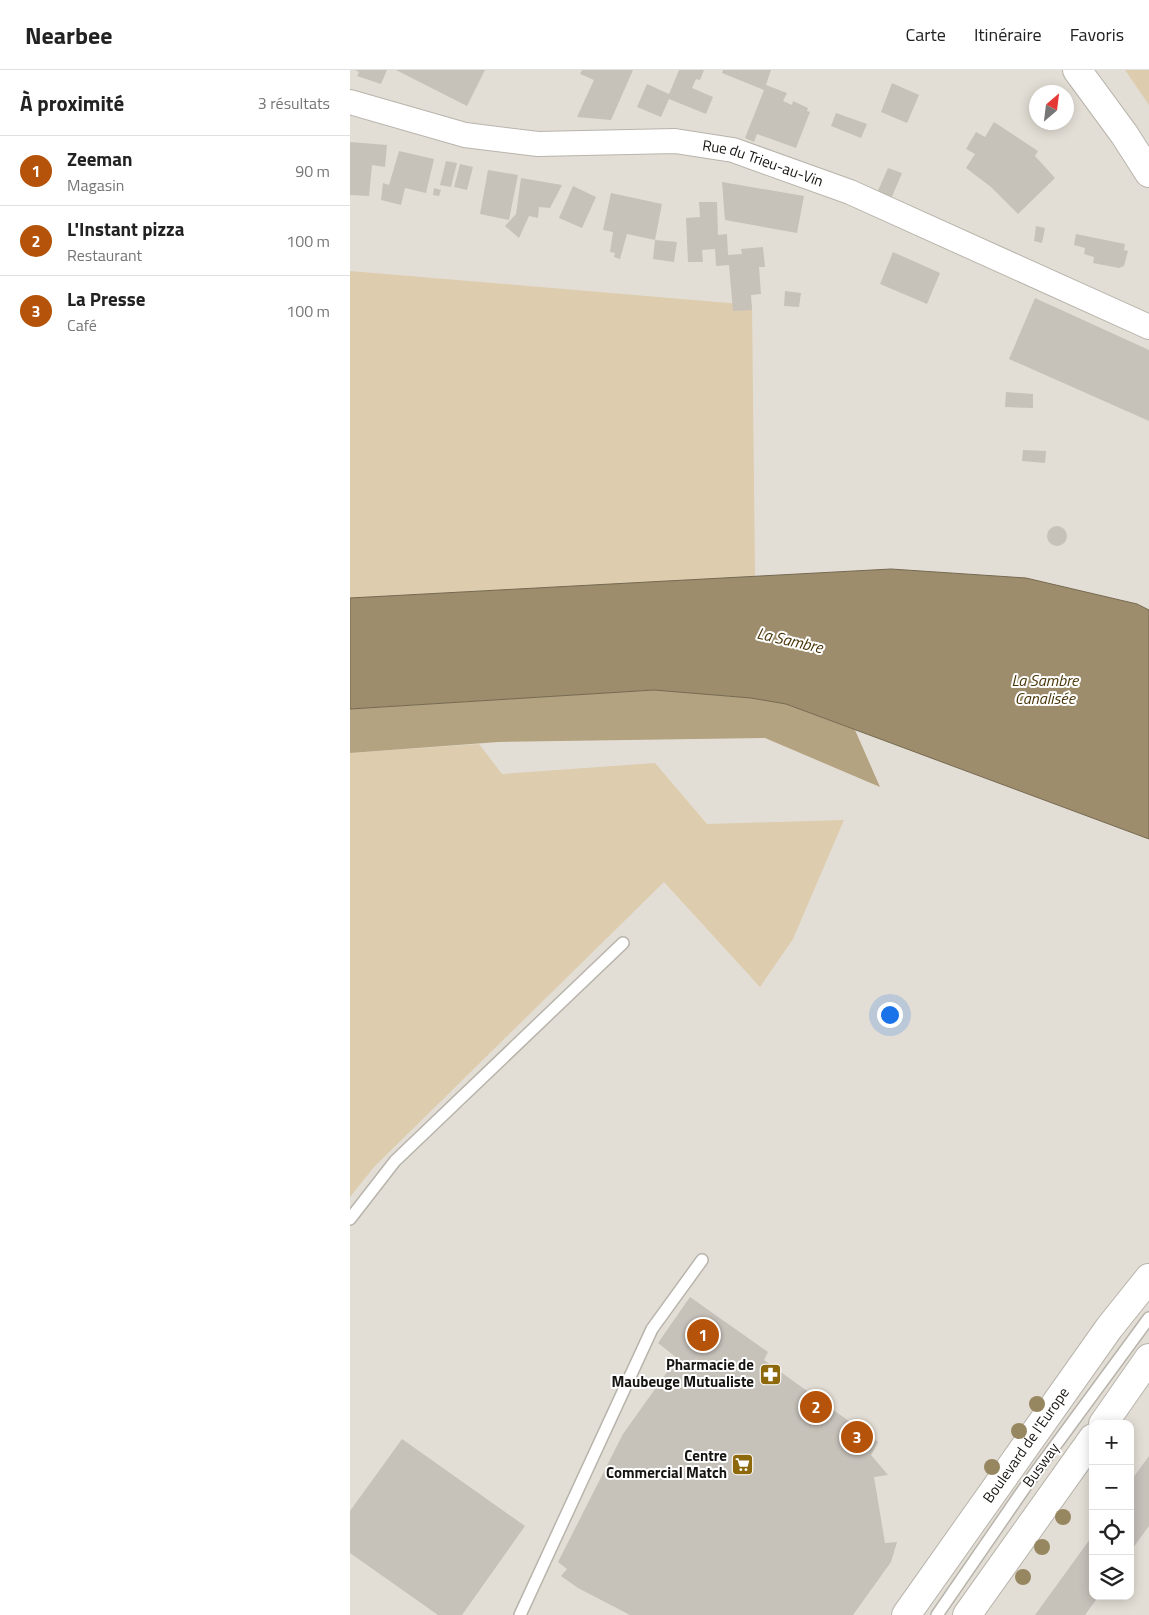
<!DOCTYPE html>
<html lang="fr">
<head>
<meta charset="utf-8">
<style>
	:root { --surface:#fff; --page:#f6f6f6; --text:#222; --muted:#767676; --line:#e0e0e0; --accent:#b45309 }
	body { margin:0; font-family:"Titillium Web",sans-serif; background:var(--page); color:var(--text) }
	.controls { position:absolute; right:15px; bottom:15px; display:grid; overflow:hidden; border-radius:10px; box-shadow:0 2px 12px #0003 }
	.controls button { width:45px; height:45px; display:grid; place-items:center; padding:0; border:0; border-bottom:1px solid var(--line); background:var(--surface); color:var(--text); font:25px sans-serif }
	.compass { position:absolute; left:679px; top:15px; width:45px; height:45px; border-radius:50%; background:var(--surface); box-shadow:0 2px 12px #0003; rotate:28deg }
	.you { position:absolute; left:539px; top:944px; width:18px; height:18px; margin:-12px; border:4px solid #fff; border-radius:50%; background:#1a73e8; box-shadow:0 0 0 8px #1a73e833 }
	.badge { display:grid; place-items:center; width:32px; height:32px; border-radius:50%; background:var(--accent); color:#fff; font-size:16px; font-weight:700 }
	.pin { position:absolute; translate:-50% -50%; border:2px solid #fff; box-shadow:0 1px 5px #0006 }
	.list { margin:0; padding:0; list-style:none }
	h2 { display:flex; justify-content:space-between; align-items:center; height:65px; margin:0; padding:0 20px; font-size:21px }
	h2 small { font-size:16px; font-weight:400; color:var(--muted) }
	.list li { display:grid; grid-template-columns:32px 1fr auto; gap:15px; align-items:center; box-sizing:border-box; height:70px; padding:0 20px; border-top:1px solid var(--line) }
	.list b { display:block; font-size:19px; white-space:nowrap }
	.list p { margin:0; font-size:16px; white-space:nowrap; color:var(--muted) }
	.list em { font-size:16px; font-style:normal; color:var(--muted) }
	.icon { flex:none; width:28px; height:28px; fill:none; stroke:currentColor; stroke-width:2; stroke-linecap:round; stroke-linejoin:round }
	.map { position:relative; flex:none; width:799px; height:1545px; overflow:hidden }
	header { display:flex; align-items:center; gap:30px; box-sizing:border-box; height:70px; padding:0 25px; background:var(--surface); border-bottom:1px solid var(--line) }
	header strong { font-size:24px }
	nav { display:flex; gap:28px; margin-inline-start:auto; font-size:18px }
	main { display:flex }
	aside { flex:1; background:var(--surface) }
	.map>svg:first-child { display:block }
	.green { fill:#ddccad }
	.forest { fill:#b4a381 }
	.water { fill:#9e8d6c; stroke:#756951 }
	.building { fill:#c6c1b9 }
	.lines { fill:none; stroke-linecap:round; stroke-linejoin:round }
	.service-casing { stroke:#b8b4ab; stroke-width:14 }
	.minor-casing { stroke:#b8b4ab; stroke-width:26 }
	.secondary-casing { stroke:#b8b4ab; stroke-width:30 }
	.service { stroke:#fff; stroke-width:11 }
	.minor { stroke:#fff; stroke-width:24 }
	.secondary { stroke:#fff; stroke-width:28 }
	.tree { fill:#978760 }
	.labels { text-anchor:middle; stroke-width:4; stroke-linejoin:round; paint-order:stroke }
	.street-label { font-size:15px; fill:#161411; stroke:#fff }
	.poi-label { font-size:15px; font-weight:bold; fill:#161411; stroke:#fff; text-anchor:end }
	.water-label { font-size:16px; font-style:italic; fill:#493508; stroke:#fff }
</style>
</head>
<body>
<header>
<strong>Nearbee</strong>
<nav><a>Carte</a><a>Itinéraire</a><a>Favoris</a></nav>
</header>
<main>
<aside>
<h2>À proximité<small>3 résultats</small></h2>
<ul class="list">
<li><span class="badge">1</span><div><b>Zeeman</b><p>Magasin</p></div><em>90 m</em></li>
<li><span class="badge">2</span><div><b>L'Instant pizza</b><p>Restaurant</p></div><em>100 m</em></li>
<li><span class="badge">3</span><div><b>La Presse</b><p>Café</p></div><em>100 m</em></li>
</ul>
</aside>
<div class="map">
<svg width="799" height="1545" viewBox="0 0 799 1545">
	<rect width="100%" height="100%" fill="#e3ded5"/>
	<!-- green -->
	<path class="green" d="M775,0h24v35z
		M0,201l402,34 3,271 -405,23z
		M129,674l23,30 153,-11 52,61 137,-4 -51,119 -33,48 -96,-105 -290,285 -24,30v-444z"/>
	<!-- forest -->
	<path class="forest" d="M304,620l97,8 35,6 69,26 25,57 -115,-49 -267,4 -148,11v-44z"/>
	<!-- water -->
	<path class="water" d="M541,499l135,9 111,26 12,6v229l-363,-135 -35,-6 -97,-8 -304,19v-111z"/>
	<!-- building -->
	<path class="building" d="M5,0h32l-6,14 -24,-8 2,-4z
		M46,0h89l-18,36z
		M232,0h51l-22,50 -34,-3 17,-37 -14,-6z
		M329,0h25l-4,10 -4,-1 -4,9 21,9 -7,17 -37,-15 -8,18 -24,-10 10,-23 22,10z
		M373,0h48l-5,15 21,8 -4,8 9,4 1,-4 15,7 -1,3 3,1 -14,36 -39,-14 -3,8 -9,-4 19,-48 -42,-17z
		M542,13l27,12 -12,28 -26,-11z
		M486,43l31,11 -6,14 -30,-12z
		M644,52l44,29 -3,5 20,22 -37,36 -27,-27 -25,-19 9,-14 -9,-5 10,-17 9,5z
		M0,72l37,3 -2,22 -13,-2 -3,31 -19,-1z
		M49,81l35,8 -8,34 -21,-5 -4,17 -20,-5 2,-17 6,2z
		M96,91l11,2 -6,24 -11,-2z
		M110,94l13,3 -6,23 -13,-3z
		M538,98l14,5 -11,26 -14,-6z
		M138,100l30,5 -9,45 -29,-6z
		M171,108l41,7 -12,23 -11,-1 -1,11 -9,-2 -10,22 -14,-12 11,-12z
		M372,112l82,14 -7,37 -72,-13z
		M223,116l23,11 -14,31 -23,-10z
		M84,118l7,2 -2,6 -6,-1z
		M261,123l51,11 -7,36 -28,-6 -7,25 -6,-2 1,-4 -5,-1 3,-20 -10,-2z
		M349,132h18l1,33 9,-1 1,21 14,-1 -1,-5 22,-2 2,20h-6l2,27 -10,1 1,15 -19,1 -4,-46 -13,1 -1,-17 -13,1 1,12h-15l-2,-44 14,-1z
		M686,156l9,2 -3,15 -8,-2z
		M726,164l49,10 -1,6 4,1 -4,15 -5,2 -26,-5 1,-6 -10,-3 1,-6 -11,-3z
		M305,170l22,2 -3,20 -21,-3z
		M543,182l47,21 -13,31 -47,-20z
		M435,221l16,2 -2,14 -15,-1z
		M685,228l114,52v71l-140,-62z
		M656,322l27,2v14l-28,-1z
		M673,380l23,1 -1,12 -23,-2z
		M697 466a10 10 0 1 1 20 0a10 10 0 1 1-20 0Z
		M340,1227l78,55 -4,8 114,82 -7,13 17,20 -14,2 11,66 12,-1 -6,20 -38,53h-223l-52,-27 -17,-12 6,-7 -9,-7 65,-128 54,-76 -19,-15z
		M52,1369l123,87 -63,89h-24l-88,-62v-42z
		M799,1386v70l-19,26v-70z
		M743,1465v61h6l-14,19h-50z"/>
	<g class="lines">
		<defs>
			<path id="service" d="M0,1149l45,-58 228,-218
				M170,1545l132,-286 50,-69
				M587,1545l93,-135 119,-162"/>
			<g id="minor">
				<path id="s1" d="M0,32l115,33 73,9 137,-3 58,9 117,42 299,135"/>
			</g>
			<g id="secondary">
				<path d="M727,0l47,64 25,39"/>
				<path d="M753,1354l46,-66"/>
				<path id="s2" d="M556,1545l203,-287 40,-50"/>
				<path d="M617,1545l126,-177"/>
			</g>
		</defs>
		<!-- service casing -->
		<use href="#service" class="service-casing"/>
		<!-- minor casing -->
		<use href="#minor" class="minor-casing"/>
		<!-- secondary casing -->
		<use href="#secondary" class="secondary-casing"/>
		<!-- service -->
		<use href="#service" class="service"/>
		<!-- minor -->
		<use href="#minor" class="minor"/>
		<!-- secondary -->
		<use href="#secondary" class="secondary"/>
	</g>
	<!-- trees -->
	<g class="tree">
		<circle cx="687" cy="1334" r="8"/>
		<circle cx="669" cy="1361" r="8"/>
		<circle cx="642" cy="1397" r="8"/>
		<circle cx="713" cy="1447" r="8"/>
		<circle cx="692" cy="1477" r="8"/>
		<circle cx="673" cy="1507" r="8"/>
	</g>
	<!-- icons -->
	<defs>
		<symbol id="pharmacy-square" viewBox="-11 -11 22 22"><rect x="-9" y="-9" width="18" height="18" rx="4" fill="#8d690c" stroke="#fff"/><path d="M-2-6h4v4h4v4h-4v4h-4v-4h-4v-4h4Z" fill="#fff"/></symbol>
		<symbol id="supermarket-square" viewBox="-11 -11 22 22"><rect x="-9" y="-9" width="18" height="18" rx="4" fill="#8d690c" stroke="#fff"/><path d="M-6-5.5h2.5l.6 2H6L4.5 2H-2.5L-4.4-4H-6ZM-1.5 3.2a1.3 1.3 0 1 0 .1 0ZM3 3.2a1.3 1.3 0 1 0 .1 0Z" fill="#fff"/></symbol>
	</defs>
	<g fill-rule="evenodd">
		<use href="#pharmacy-square" x="408" y="1292" width="25" height="25"/>
		<use href="#supermarket-square" x="380" y="1382" width="25" height="25"/>
	</g>
	<g class="labels">
		<!-- street labels -->
		<g class="street-label">
			<text dy="5" stroke="none"><textPath href="#s1" startOffset="421">Rue du Trieu-au-Vin</textPath></text>
			<text dy="5" stroke="none"><textPath href="#s2" startOffset="208">Boulevard de l'Europe</textPath></text>
			<text transform="translate(691 1395) rotate(-54)" y="5">Busway</text>
		</g>
		<!-- poi labels -->
		<g class="poi-label">
			<text x="404" y="1300">Pharmacie de<tspan x="404" dy="17">Maubeuge Mutualiste</tspan></text>
			<text x="377" y="1391">Centre<tspan x="377" dy="17">Commercial Match</tspan></text>
		</g>
		<!-- water labels -->
		<g class="water-label">
			<text transform="translate(440 570) rotate(13)" y="6">La Sambre</text>
			<text x="695" y="616">La Sambre<tspan x="695" dy="18">Canalisée</tspan></text>
		</g>
	</g>
</svg>
<div class="controls">
<button>+</button>
<button>−</button>
<button><svg class="icon" aria-label="locate" viewBox="0 0 24 24"><circle cx="12" cy="12" r="6"/><path d="M12 2v4M12 18v4M2 12h4M18 12h4"/></svg></button>
<button><svg class="icon" aria-label="layers" viewBox="0 0 24 24"><path d="M12 4l9 5-9 5-9-5zM3 14l9 5 9-5"/></svg></button>
</div>
<svg class="compass" viewBox="-18 -18 36 36"><path d="M0-13l5 13h-10z" fill="#e53935"/><path d="M0 13l5-13h-10z" fill="#767676"/></svg>
<div class="you"></div>
<div class="pin badge" style="left:353px;top:1265px">1</div>
<div class="pin badge" style="left:466px;top:1337px">2</div>
<div class="pin badge" style="left:507px;top:1367px">3</div>
</div>
</main>
</body>
</html>
